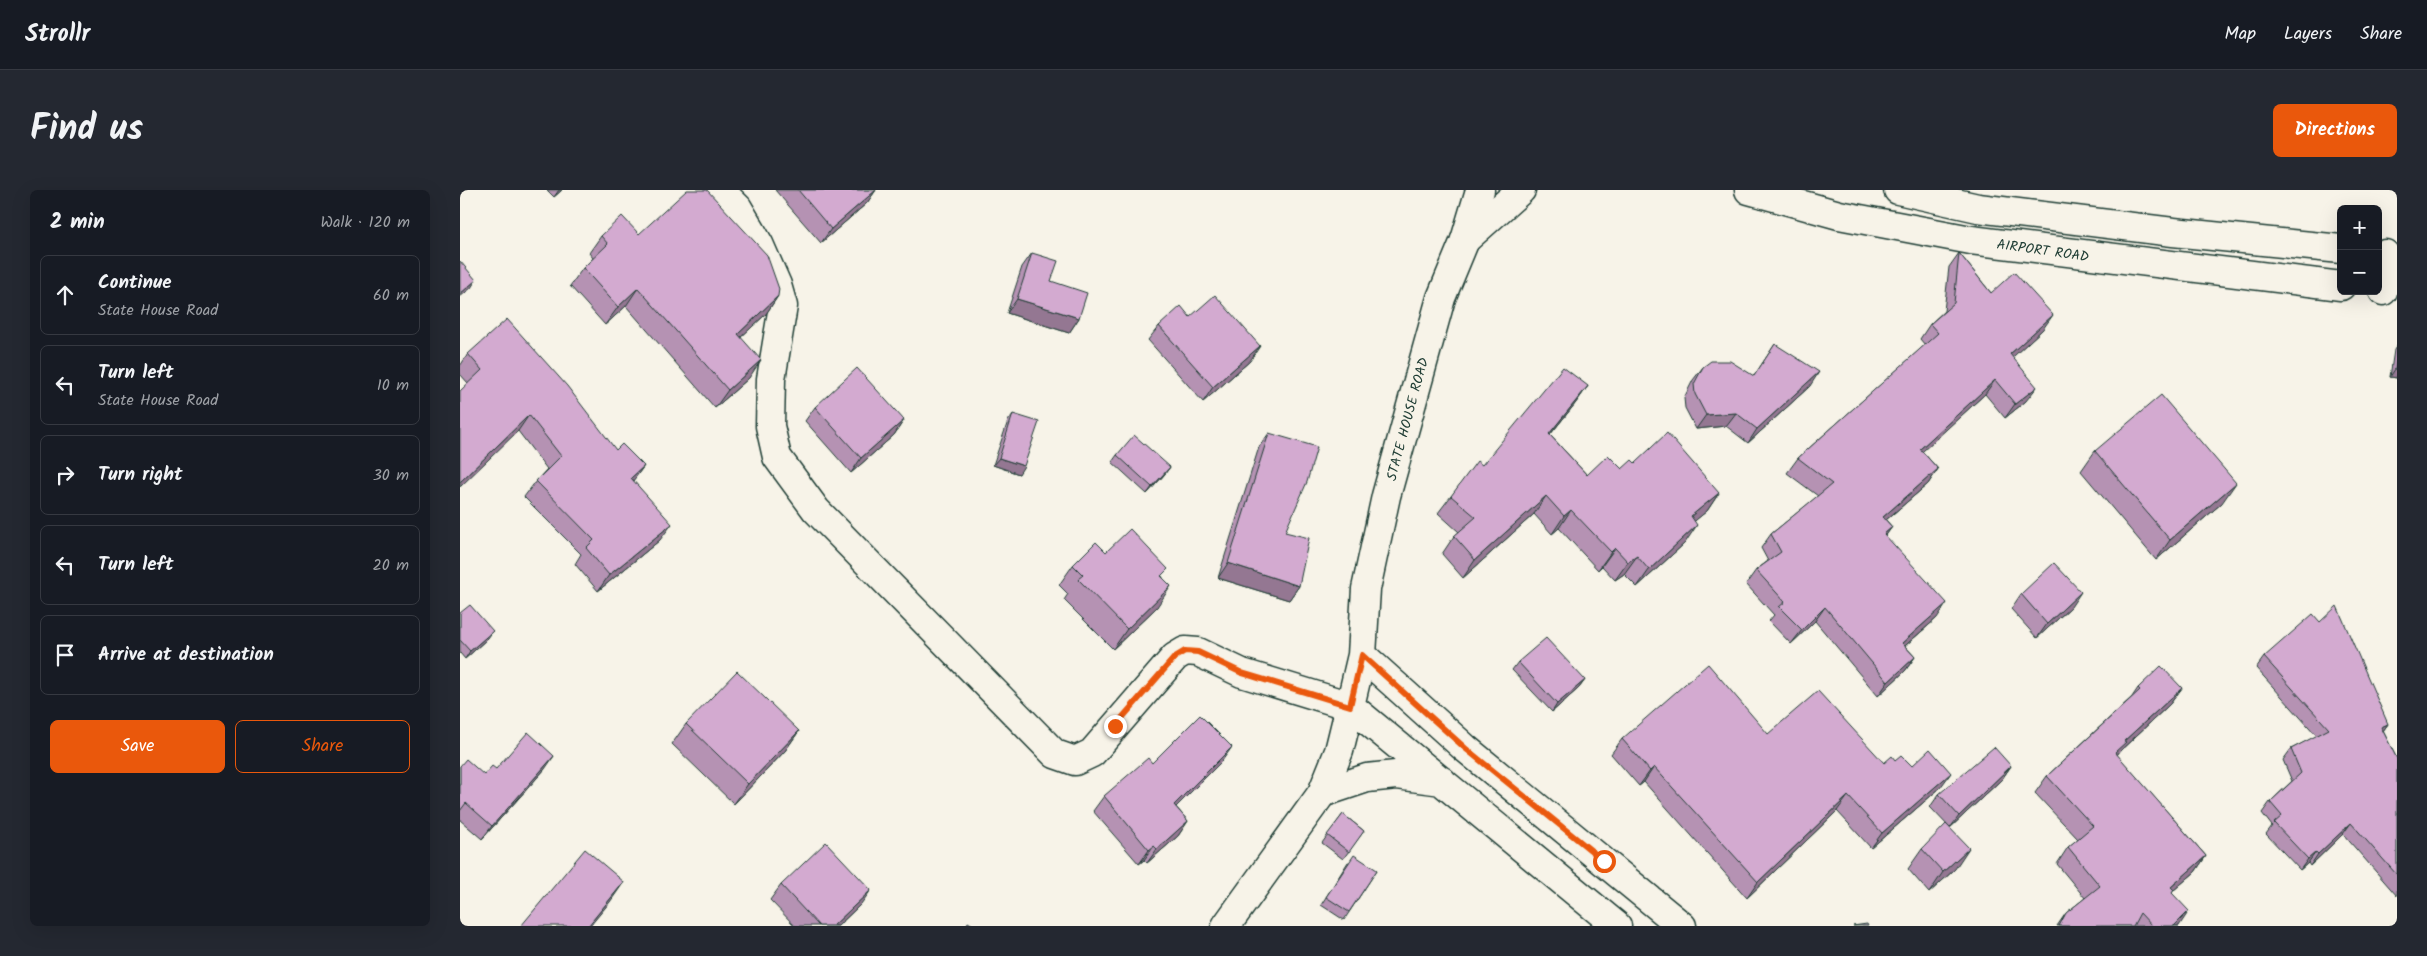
<!DOCTYPE html>
<html lang="en">
<head>
<meta charset="utf-8">
<style>
	:root { --surface:#171b24; --page:#242831; --text:#f1f3f6; --muted:#9ea1a6; --line:#363941; --accent:#ea580c }
	body { margin:0; font-family:Kalam,sans-serif; background:var(--page); color:var(--text) }
	.controls { position:absolute; right:15px; top:15px; display:grid; overflow:hidden; border-radius:8px; box-shadow:0 5px 20px #0002 }
	.controls button { width:45px; height:45px; display:grid; place-items:center; padding:0; border:0; border-bottom:1px solid var(--line); background:var(--surface); color:var(--text); font:25px sans-serif }
	.stop { position:absolute; width:15px; height:15px; margin:-11px; border:4px solid #ea580c; border-radius:50%; background:#fff }
	.stop.end { background:#ea580c; border-color:#fff; box-shadow:0 1px 5px #0008 }
	.list { margin:0; padding:0; list-style:none }
	h2 { display:flex; justify-content:space-between; align-items:center; height:65px; margin:0; padding:0 20px; font-size:21px }
	h2 small { font-size:16px; font-weight:400; color:var(--muted) }
	.list li { display:grid; grid-template-columns:32px 1fr auto; gap:15px; align-items:center; box-sizing:border-box; height:80px; margin:0 10px 10px; padding:0 10px; border:1px solid var(--line); border-radius:8px }
	.list b { display:block; font-size:19px; white-space:nowrap }
	.list p { margin:0; font-size:16px; white-space:nowrap; color:var(--muted) }
	.list em { font-size:16px; font-style:normal; color:var(--muted) }
	.actions { display:flex; gap:10px; padding:15px 20px }
	.actions a { flex:1; padding:11px 0; border:1px solid var(--accent); border-radius:8px; text-align:center; font-size:18px; color:var(--accent) }
	.actions .main { background:var(--accent); color:#fff }
	.icon { flex:none; width:28px; height:28px; fill:none; stroke:currentColor; stroke-width:2; stroke-linecap:round; stroke-linejoin:round }
	.map { position:relative; flex:none; width:1937px; height:736px; overflow:hidden; border-radius:8px }
	header { display:flex; align-items:center; gap:30px; box-sizing:border-box; height:70px; padding:0 25px; background:var(--surface); border-bottom:1px solid var(--line) }
	header strong { font-size:24px }
	nav { display:flex; gap:28px; margin-inline-start:auto; font-size:18px }
	.intro { display:flex; align-items:center; justify-content:space-between; box-sizing:border-box; height:120px; padding:0 30px }
	h1 { margin:0; font-size:35px }
	.button { padding:12px 22px; border-radius:8px; background:var(--accent); color:#fff; font-size:18px; font-weight:700 }
	main { display:flex; gap:30px; padding:0 30px }
	aside { flex:1; background:var(--surface); border-radius:8px; box-shadow:0 5px 20px #0002 }
	.map>svg:first-child { display:block }
	.lines { fill:none; stroke-linecap:round; stroke-linejoin:round }
	.minor-casing { stroke:#1f3d34; stroke-width:31 }
	.tertiary-casing { stroke:#1f3d34; stroke-width:31 }
	.secondary-casing { stroke:#1f3d34; stroke-width:31 }
	.primary-casing { stroke:#1f3d34; stroke-width:31 }
	.minor { stroke:#f7f3e8; stroke-width:28 }
	.tertiary { stroke:#f7f3e8; stroke-width:28 }
	.secondary { stroke:#f7f3e8; stroke-width:28 }
	.primary { stroke:#f7f3e8; stroke-width:28 }
	.wall { fill:#b592b3; stroke:#1f3d34 }
	.shaded-wall { fill:#947792; stroke:#1f3d34 }
	.building { fill:#d3aad0; stroke:#1f3d34 }
	.route { stroke:#ea580c; stroke-width:6 }
	.labels { text-anchor:middle; stroke-width:5; stroke-linejoin:round; paint-order:stroke }
	.street-label { font-size:14px; fill:#1f3d34; stroke:#f7f3e8 }
</style>
</head>
<body>
<header>
<strong>Strollr</strong>
<nav><a>Map</a><a>Layers</a><a>Share</a></nav>
</header>
<div class="intro"><h1>Find us</h1><a class="button">Directions</a></div>
<main>
<aside>
<h2>2 min<small>Walk · 120 m</small></h2>
<ul class="list">
<li><svg class="icon" aria-label="ahead" viewBox="0 0 24 24"><path d="M12 20V5M6 11l6-6 6 6"/></svg><div><b>Continue</b><p>State House Road</p></div><em>60 m</em></li>
<li><svg class="icon" aria-label="left" viewBox="0 0 24 24"><path d="M17 20v-9H6M10 6l-5 5 5 5"/></svg><div><b>Turn left</b><p>State House Road</p></div><em>10 m</em></li>
<li><svg class="icon" aria-label="right" viewBox="0 0 24 24"><path d="M7 20v-9h11M14 6l5 5-5 5"/></svg><div><b>Turn right</b></div><em>30 m</em></li>
<li><svg class="icon" aria-label="left" viewBox="0 0 24 24"><path d="M17 20v-9H6M10 6l-5 5 5 5"/></svg><div><b>Turn left</b></div><em>20 m</em></li>
<li><svg class="icon" aria-label="arrive" viewBox="0 0 24 24"><path d="M6 21V4h12l-3 4 3 4H6"/></svg><div><b>Arrive at destination</b></div></li>
</ul>
<div class="actions"><a class="main">Save</a><a>Share</a></div>
</aside>
<div class="map">
<svg width="1937" height="736" viewBox="0 0 1937 736">
	<rect width="100%" height="100%" fill="#f7f3e8"/>
	<filter id="ink" filterUnits="userSpaceOnUse"><feTurbulence type="fractalNoise" baseFrequency=".02" numOctaves="2"/><feDisplacementMap in="SourceGraphic" scale="10" xChannelSelector="R" yChannelSelector="G"/><feConvolveMatrix kernelMatrix="1 2 1 2 8 2 1 2 1" color-interpolation-filters="sRGB"/></filter>
	<g filter="url(#ink)">
		<g class="lines">
			<defs>
				<path id="minor" d="M260,0l18,18 21,36 18,41 6,21 -12,73 -1,47 7,31 39,53 239,244 20,7 17,-8 83,-96 10,-6 13,1 44,21 108,33"/>
				<path id="tertiary" d="M766,736l96,-133 17,-42 11,-45"/>
				<path id="secondary" d="M1020,0l-15,50 -24,58 -55,198 -20,93 -4,66 -12,51 267,220
					M902,465l103,93 217,178
					M862,603l45,-15 29,-3 46,6"/>
				<path id="primary" d="M1289,0l90,25 132,25 370,46
					M1438,0l80,18 195,24 168,17
					M1005,50l56,-50
					M1923,101l2,-37"/>
			</defs>
			<!-- minor casing -->
			<use href="#minor" class="minor-casing"/>
			<!-- tertiary casing -->
			<use href="#tertiary" class="tertiary-casing"/>
			<!-- secondary casing -->
			<use href="#secondary" class="secondary-casing"/>
			<!-- primary casing -->
			<use href="#primary" class="primary-casing"/>
			<!-- minor -->
			<use href="#minor" class="minor"/>
			<!-- tertiary -->
			<use href="#tertiary" class="tertiary"/>
			<!-- secondary -->
			<use href="#secondary" class="secondary"/>
			<!-- primary -->
			<use href="#primary" class="primary"/>
		</g>
		<!-- wall -->
		<path class="wall" d="M87,0h15l-8,7z
			M315,0h101l-9,13 -46,40z
			M179,44l139,62 -12,18 -25,23 8,41 -34,30 -89,-102 -21,19 -35,-39 13,-18 10,-10 -4,-5 12,-17z
			M572,63l19,28 28,37 -10,15 -62,-20 15,-46z
			M1499,63l32,40 52,36 -31,28 14,44 -21,17 -20,-24 -63,57 16,18 -10,15 -42,36 6,7 -7,9 52,82 -32,28 10,11 -10,14 -27,25 -63,-75 -24,23 -22,-23 5,-6 -28,-31 10,-14 12,-9 -7,-13 10,-14 47,-38 -31,-23 11,-15 127,-113 -5,-6 10,-15 14,-13 5,-44z
			M730,127l60,44 -47,41 -55,-62 11,-14z
			M1315,154l35,42 -62,57 -22,-17 -30,3 -11,-21 -1,-10 9,-18 10,-13 51,9z
			M1937,155v33l-7,-1 4,-27z
			M8,164l148,96 28,16 -11,14 27,60 -62,51 -23,-27 6,-10 -57,-57 12,-16 11,-12 -29,-38 -50,-48 -8,-9v-8z
			M1128,196l-13,18 -25,31 37,40 35,-6 13,-6 84,30 -12,18 -13,10 -9,22 -48,44 -13,-13 -9,6 -13,-14 -4,4 -39,-42 -7,6 -18,-20 -71,64 -21,-24 12,-18 5,-4 -21,-19 13,-17 31,-31z
			M355,217l89,13 -10,15 -43,38 -46,-52z
			M553,224l6,60 -26,-9 15,-44z
			M809,243l16,99 14,54 -10,14 -71,-22 41,-131z
			M1635,261l127,52 -66,57 -75,-89z
			M657,265l53,12 -6,8 -17,19 -35,-32z
			M646,362l57,25 -6,30 -44,42 -49,-49 4,-6 -9,-9 14,-20z
			M1561,404l50,13 -34,31 -26,-29z
			M0,423l28,25 -23,21 -5,-6z
			M1804,467l124,67 -5,7 14,28v137l-54,-62 -33,32 -2,-3 -8,7 -34,-36 6,-8 -10,-13 8,-11 22,-21 -9,-21 8,-11 26,-13 -61,-68z
			M1058,472l67,18 -6,8 -27,24 -40,-42z
			M1678,498h44l-12,16 -50,47 -3,4 89,101 -11,16 -21,18 -2,3 7,33h-122l9,-13 19,-15 -28,-34 11,-17 10,-8 -43,-46 12,-17 85,-79z
			M226,534l113,7 -14,20 -51,53 -62,-60z
			M1308,544l116,29 11,-3 17,6 28,22 -69,60 -34,-37 -90,87 -103,-116 -5,4 -28,-32 11,-15z
			M762,571l-46,46 12,14 -10,15 -31,27 -3,-3 -5,4 -46,-53 11,-15 48,-33z
			M0,576l24,9 12,-6h49l-63,70 -22,-19z
			M1551,576l-9,13 -52,49 -20,-21 9,-13z
			M883,624l21,17 -21,28 -21,-16z
			M1462,659l33,20 -26,24 -21,-24z
			M888,672l29,8 -33,50 -23,-15z
			M321,695l80,19 -23,22h-43l-25,-26z"/>
		<!-- shaded-wall -->
		<path class="shaded-wall" d="M99,0h3l-8,7z
			M416,0l-9,13 -46,40 10,-14z
			M16,90l-5,8 -11,9v-3z
			M178,98l-12,18 -21,19 13,-18z
			M318,106l-12,18 -41,38 13,-18z
			M557,109l62,19 -10,15 -62,-20z
			M1593,125l-10,14 -43,40 10,-15z
			M800,156l-10,15 -47,41 10,-15z
			M301,170l-12,18 -34,30 13,-18z
			M1935,179l2,1v8l-7,-1z
			M1359,182l-9,14 -62,57 9,-14z
			M1535,190l-10,14 -75,69 10,-14z
			M1128,196l-13,18 -39,48 13,-18z
			M1577,197l-11,14 -21,17 10,-14z
			M1276,223l-10,13 -30,3 10,-14z
			M69,225l-11,16 -58,56v-5z
			M444,230l-10,15 -43,38 10,-15z
			M539,268l25,8 -5,8 -26,-9z
			M184,276l-11,15 -2,-3z
			M710,277l-6,8 -17,19 5,-7z
			M1478,279l-10,15 -55,47 10,-14z
			M1776,293l-14,20 -66,57 14,-20z
			M1259,303l-12,18 -28,23 12,-18z
			M1086,306l-12,18 -71,64 12,-18z
			M1111,320l-12,18 -7,6 12,-18z
			M212,334l-12,16 -62,51 11,-16z
			M1237,335l-12,18 -48,44 12,-17z
			M1432,337l-10,14 2,-7z
			M1155,358l-13,18 -4,4 13,-18z
			M1177,366l-13,18 -9,6 13,-18z
			M768,373l71,23 -10,14 -71,-22z
			M711,396l-14,21 -44,42 14,-20z
			M1621,402l-10,15 -34,31 10,-14z
			M1487,413l-10,15 -45,39 10,-14z
			M1365,417l-10,14 -24,23 11,-14z
			M33,441l-5,7 -23,21 5,-8z
			M1455,467l-10,14 -27,25 10,-14z
			M1125,490l-6,8 -27,24 5,-8z
			M1722,498l-12,16 -50,47 -6,8 1,-7 9,-11z
			M1928,534l-8,11 1,-8z
			M339,541l-14,20 -51,53 14,-20z
			M772,557l-10,14 -58,58 10,-14z
			M94,566l-9,13 -63,70 10,-13z
			M1551,576l-9,13 -52,49 9,-12z
			M1194,577l-10,15 -5,4 11,-15z
			M1491,583l-11,15 -69,60 11,-15z
			M1388,606l-11,15 -90,87 11,-16z
			M728,631l-10,15 -31,27 10,-14z
			M1891,633l-8,11 -33,32 8,-12z
			M694,656l-10,14 -5,4 10,-14z
			M1509,658l-14,21 -26,24 14,-21z
			M1856,662l-8,11 -8,7 8,-11z
			M1746,666l-11,16 -36,31 12,-16z
			M164,692l-14,20 -20,24h-2z
			M411,700l-10,14 -23,22h-5z
			M1729,721l-10,15h-5z"/>
		<!-- building -->
		<path class="building" d="M227,0h20l60,65 12,34 -1,7 -40,38 23,26 -33,30 -90,-102 -20,19 -35,-39 25,-24 -7,-8 21,-20 17,18z
			M338,0h78l-45,39z
			M572,63l26,8 -7,20 36,12 -8,25 -62,-19z
			M1499,63l32,40 23,-21 39,43 -43,39 27,33 -22,17 -20,-24 -75,69 18,20 -55,48 9,10 -8,7 63,69 -45,40 13,14 -27,25 -63,-75 -23,23 -23,-23 6,-5 -29,-32 25,-18 -10,-18 61,-50 -34,-26 140,-125 -8,-9 24,-21z
			M0,71l16,19 -16,14z
			M755,105l45,51 -47,41 -54,-61 22,-20 9,11z
			M47,129l60,67 49,64 6,-6 22,22 -13,12 41,46 -63,51 -23,-27 8,-8 -58,-59 25,-25 -32,-41 -69,67v-91l22,-21 -14,-16z
			M1315,154l44,28 -62,57 -21,-16 -30,2 -11,-21 -1,-10 9,-17 8,-6h19l24,15z
			M1937,166v14l-2,-1z
			M1103,177l25,19 -39,48 38,41 21,-20 14,14 10,-9 3,3 32,-30 52,60 -28,23 6,9 -48,45 -12,-14 -9,6 -13,-14 -4,4 -40,-42 -7,6 -18,-20 -71,64 -21,-24 22,-19 -25,-21 26,-35 5,4z
			M397,178l47,52 -43,38 -46,-51z
			M1701,205l75,88 -66,57 -75,-89z
			M553,224l26,8 -15,44 -25,-8z
			M809,243l48,14 -10,35 -22,50 24,6 -10,48 -71,-23z
			M674,245l36,32 -18,20 -35,-32z
			M670,339l38,40 -7,7 10,10 -44,43 -49,-50 5,-4 -10,-10 23,-23 10,10z
			M1594,373l27,29 -34,32 -26,-30z
			M10,415l23,26 -23,20 -10,-11v-27z
			M1877,416l51,118 -7,3 16,32v116l-46,-52 -33,31 -2,-2 -8,7 -34,-36 8,-7 -12,-14 31,-29 -10,-24 38,-20 -65,-72 49,-43 7,8z
			M1086,448l39,42 -28,24 -39,-42z
			M1248,474l60,70 50,-43 66,72 8,-7 3,4 6,-5 11,11 18,-17 21,24 -69,60 -34,-37 -90,86 -104,-115 -4,4 -28,-32z
			M1701,476l21,22 -58,53 2,1 -11,10 91,104 -35,31 3,3 -2,3 17,18 -15,15h-22l-12,-13 -7,13h-74l7,-13 34,-27 -32,-39 25,-21 -46,-50 93,-86 -2,-2z
			M277,481l62,60 -51,53 -62,-60z
			M740,525l32,32 -58,58 14,16 -31,28 -3,-3 -5,4 -45,-54 44,-38 4,5z
			M68,542l26,24 -62,70 -26,-23 -6,8v-45l6,-7 18,16 8,-9 4,3z
			M1534,557l17,19 -52,50 -20,-22z
			M883,624l21,17 -15,21 -22,-17z
			M1486,634l23,24 -26,24 -21,-23z
			M366,652l45,48 -38,36h-14l-38,-41z
			M125,659l39,33 -36,44h-67z
			M894,665l23,15 -28,42 -23,-15z
			M508,732l7,4h-9z
			M1407,734l1,2h-15z"/>
	</g>
	<g class="lines" filter="url(#ink)">
		<!-- route -->
		<path class="route" d="M655,536l60,-69 10,-6 13,1 44,21 108,33 12,-51 103,93 139,113"/>
	</g>
	<g class="labels">
		<!-- street labels -->
		<g class="street-label">
			<text transform="translate(1583 60) rotate(8)" y="5">AIRPORT ROAD</text>
			<text transform="translate(947 229) rotate(-75)" y="5">STATE HOUSE ROAD</text>
		</g>
	</g>
</svg>
<div class="controls">
<button>+</button>
<button>−</button>
</div>
<div class="stop" style="left:1144px;top:671px"></div>
<div class="stop end" style="left:655px;top:536px"></div>
</div>
</main>
</body>
</html>
